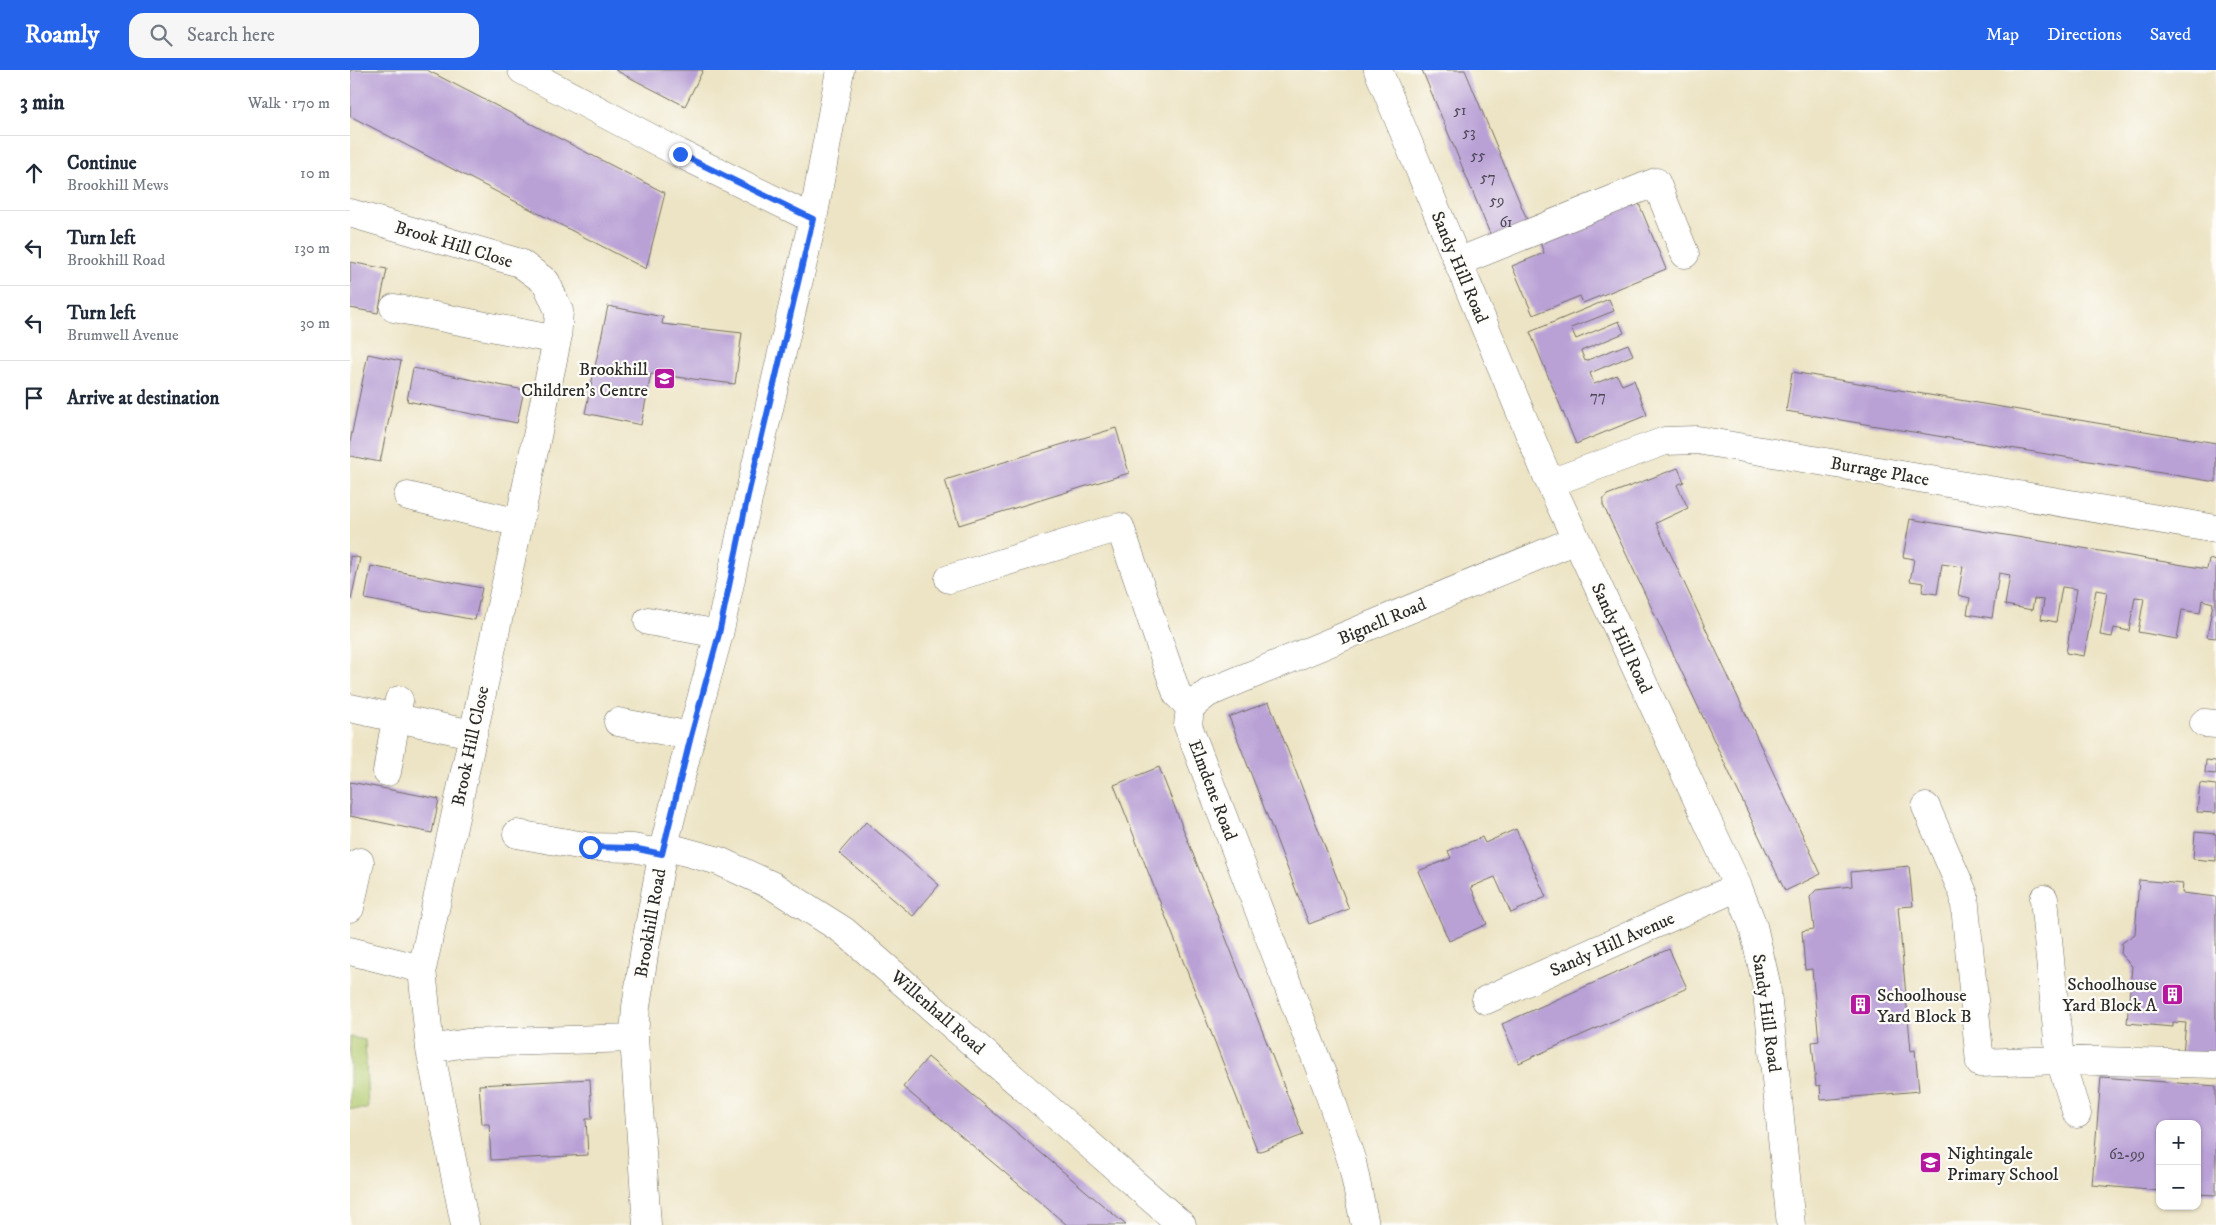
<!DOCTYPE html>
<html lang="en">
<head>
<meta charset="utf-8">
<style>
	:root { --surface:#fff; --page:#f6f6f7; --text:#1f2937; --muted:#747a83; --line:#e0e1e3; --accent:#2563eb }
	body { margin:0; font-family:"IM FELL DW Pica",serif; background:var(--page); color:var(--text) }
	.controls { position:absolute; right:15px; bottom:15px; display:grid; overflow:hidden; border-radius:10px; box-shadow:0 1px 4px #0004 }
	.controls button { width:45px; height:45px; display:grid; place-items:center; padding:0; border:0; border-bottom:1px solid var(--line); background:var(--surface); color:var(--text); font:25px sans-serif }
	.stop { position:absolute; width:15px; height:15px; margin:-11px; border:4px solid #2563eb; border-radius:50%; background:#fff }
	.stop.end { background:#2563eb; border-color:#fff; box-shadow:0 1px 5px #0008 }
	.list { margin:0; padding:0; list-style:none }
	h2 { display:flex; justify-content:space-between; align-items:center; height:65px; margin:0; padding:0 20px; font-size:21px }
	h2 small { font-size:16px; font-weight:400; color:var(--muted) }
	.list li { display:grid; grid-template-columns:32px 1fr auto; gap:15px; align-items:center; box-sizing:border-box; height:75px; padding:0 20px; border-top:1px solid var(--line) }
	.list b { display:block; font-size:19px; white-space:nowrap }
	.list p { margin:0; font-size:16px; white-space:nowrap; color:var(--muted) }
	.list em { font-size:16px; font-style:normal; color:var(--muted) }
	.icon { flex:none; width:28px; height:28px; fill:none; stroke:currentColor; stroke-width:2; stroke-linecap:round; stroke-linejoin:round }
	.map { position:relative; flex:none; width:1866px; height:1155px; overflow:hidden }
	header { display:flex; align-items:center; gap:30px; box-sizing:border-box; height:70px; padding:0 25px; background:var(--accent); color:#fff }
	header strong { font-size:24px }
	nav { display:flex; gap:28px; margin-inline-start:auto; font-size:18px }
	.search { width:350px; height:45px; background:var(--page); display:flex; align-items:center; gap:12px; box-sizing:border-box; padding:0 18px; border-radius:15px; color:var(--muted); font-size:19px }
	main { display:flex }
	aside { flex:1; background:var(--surface) }
	.map>svg:first-child { display:block }
	.green { fill:#b2cb70; stroke:#6e7b4e }
	.building { fill:#b9a1d6 }
	.lines { fill:none; stroke-linecap:round; stroke-linejoin:round }
	.minor-casing { stroke:#6f6c61; stroke-width:29 }
	.minor { stroke:#fff; stroke-width:28 }
	.route { stroke:#2563eb; stroke-width:6 }
	.labels { text-anchor:middle; stroke-width:4.5; stroke-linejoin:round; paint-order:stroke }
	.number-label { font-size:15px; fill:#4e4856 }
	.street-label { font-size:18px; fill:#2b2b2b; stroke:#fdfcf7 }
	.poi-label { font-size:18px; fill:#2b2b2b; stroke:#fdfcf7; text-anchor:end }
</style>
</head>
<body>
<header>
<strong>Roamly</strong>
<div class="search"><svg class="icon" aria-label="search" viewBox="0 0 24 24"><circle cx="10" cy="10" r="6"/><path d="M15 15l6 6"/></svg>Search here</div>
<nav><a>Map</a><a>Directions</a><a>Saved</a></nav>
</header>
<main>
<aside>
<h2>3 min<small>Walk · 170 m</small></h2>
<ul class="list">
<li><svg class="icon" aria-label="ahead" viewBox="0 0 24 24"><path d="M12 20V5M6 11l6-6 6 6"/></svg><div><b>Continue</b><p>Brookhill Mews</p></div><em>10 m</em></li>
<li><svg class="icon" aria-label="left" viewBox="0 0 24 24"><path d="M17 20v-9H6M10 6l-5 5 5 5"/></svg><div><b>Turn left</b><p>Brookhill Road</p></div><em>130 m</em></li>
<li><svg class="icon" aria-label="left" viewBox="0 0 24 24"><path d="M17 20v-9H6M10 6l-5 5 5 5"/></svg><div><b>Turn left</b><p>Brumwell Avenue</p></div><em>30 m</em></li>
<li><svg class="icon" aria-label="arrive" viewBox="0 0 24 24"><path d="M6 21V4h12l-3 4 3 4H6"/></svg><div><b>Arrive at destination</b></div></li>
</ul>
</aside>
<div class="map">
<svg width="1866" height="1155" viewBox="0 0 1866 1155">
	<rect width="100%" height="100%" fill="#fdfcf7"/>
	<filter id="ink" filterUnits="userSpaceOnUse"><feTurbulence type="fractalNoise" baseFrequency=".02" numOctaves="2"/><feDisplacementMap in="SourceGraphic" scale="10" xChannelSelector="R" yChannelSelector="G"/><feConvolveMatrix kernelMatrix="1 2 1 2 8 2 1 2 1" color-interpolation-filters="sRGB"/></filter>
	<filter id="wash" filterUnits="userSpaceOnUse"><feTurbulence type="fractalNoise" baseFrequency=".0096" numOctaves="4" result="noise"/><feDisplacementMap in="SourceGraphic" scale="20" xChannelSelector="R" yChannelSelector="G"/><feGaussianBlur stdDeviation="1.12" result="paint"/><feColorMatrix in="noise" values="0 0 0 0 0 0 0 0 0 0 0 0 0 0 0 0 0 1.4 0 .05"/><feComposite in="paint" operator="in"/></filter>
	<g filter="url(#wash)">
		<rect width="100%" height="100%" fill="#ede4c5"/>
		<!-- green -->
		<path class="green" d="M0,967l15,3 3,69h-18z"/>
		<g id="blocks">
			<!-- building -->
			<path class="building" d="M0,0h77l238,123 -19,76 -296,-153z
				M265,0h88l-18,36z
				M1072,0h43l65,157 -37,14z
				M1287,129l29,70 -83,34 -3,-7 -47,19 -21,-49 32,-13 -5,-13z
				M0,192l37,7 -9,44 -28,-5z
				M1259,229l5,12 -43,17 5,11 43,-18 5,12 -43,18 4,10 43,-17 5,11 -43,18 4,11 23,-9 5,10 12,-5 13,35 -71,29 -46,-112z
				M258,236l55,11 -1,7 80,9 -7,51 -84,-10 -10,51 -56,-12z
				M18,284l33,7 -21,101 -30,-6v-14z
				M63,298l111,22 -7,33 -110,-22z
				M1442,302l424,71v39l-430,-71z
				M766,358l13,45 -170,52 -14,-45z
				M1328,398l6,14 -7,3 11,23 -32,15 165,351 -36,17 -182,-386v-5l4,-5z
				M1560,449l297,50 2,-10 7,2v77l-9,-1 6,-34 -11,-3 -2,13 -18,-3 -5,29 -39,-7 6,-34 -9,-1 -6,34 -15,-3 -2,9 -12,-2 7,-43 -11,-2 -12,66 -18,-3 11,-64 -15,-2 -6,35 -15,-3 3,-19 -10,-1 -2,11 -27,-5 5,-30 -11,-2 -7,45 -25,-4 3,-16 -12,-3 5,-28 -21,-3 -5,30 -15,-2 2,-9 -14,-2 4,-22 -11,-2z
				M0,486l10,2 -9,42h-1z
				M21,496l111,22 -7,32 -110,-21z
				M919,632l80,207 -40,15 -80,-207z
				M1856,690l10,1v13l-11,-1z
				M809,697l144,368 -45,17 -144,-367z
				M0,712l89,17 -7,34 -82,-17z
				M1850,713l16,2v28l-19,-1z
				M516,752l73,63 -26,31 -74,-63z
				M1166,759l30,68 -35,16 -16,-36 -24,10 16,37 -38,17 -31,-70 33,-13 -3,-7 34,-14 3,6z
				M1845,762l21,2v27l-23,-2z
				M1559,796l4,40 -15,1 13,144 4,-1 4,41 -98,9 -1,-15 -4,1 -4,-44 7,-1 -7,-72 -7,1 -3,-39 12,-2 -4,-32 6,-7 36,-4 -1,-14z
				M1789,810l44,4 -1,9 34,4v159l-33,-3 3,-30 -13,-1v5l-46,-4 5,-57 -11,-11 1,-12 13,-9z
				M1319,879l18,39 -168,75 -17,-39z
				M578,987l138,117 60,51h-59l-164,-138z
				M1751,1007l115,9v109l-19,-1v-70h-37v67l-68,-6z
				M240,1009l2,40h-6l2,36 -97,5 -2,-36h-7l-3,-39z"/>
		</g>
	</g>
	<g filter="url(#ink)">
		<use href="#blocks" fill-opacity="0" stroke="#6f6c61" stroke-width="1"/>
		<g class="lines">
			<defs>
				<path id="minor" d="M172,0l157,83 134,66
					M1028,0l172,413 188,404 15,39 13,57 25,242
					M0,143l170,50 26,19 13,29 -2,29 -38,183
					M1108,192l198,-80 29,72
					M44,238l163,32
					M1200,413l115,-42 32,-1 519,89
					M58,426l111,27 -97,446 8,80 37,-6 167,-5
					M599,509l171,-52 57,167 13,13
					M298,551l71,13
					M840,637l-2,19 139,361 25,75 13,63
					M840,637l18,-14 368,-153
					M0,638l122,26
					M268,652l73,14
					M1854,653l12,1
					M37,702l12,-72
					M1576,737l38,88 16,168 80,-3 -16,-161
					M167,764l73,13 43,1 30,6
					M314,776l55,15 54,25 71,45 338,294
					M0,838l10,-46
					M0,881l72,18
					M1136,930l252,-113
					M80,979l35,176
					M1727,1044l-17,-54 156,4
					M297,1155l-13,-187 2,-31 9,-59 19,-102 27,-110 28,-102 30,-139 64,-276 27,-149"/>
			</defs>
			<!-- minor casing -->
			<use href="#minor" class="minor-casing"/>
			<!-- minor -->
			<use href="#minor" class="minor"/>
		</g>
	</g>
	<g class="lines" filter="url(#ink)">
		<!-- route -->
		<path class="route" d="M240,777l43,1 29,6 29,-118 28,-102 29,-139 65,-276 -133,-65"/>
	</g>
	<!-- icons -->
	<defs>
		<symbol id="school-square" viewBox="-11 -11 22 22"><rect x="-9" y="-9" width="18" height="18" rx="4" fill="#b5179e" stroke="#fdfcf7"/><path d="M0-5L7-2L0 1L-7-2ZM-4 1L0 2.5L4 1V4Q0 6-4 4Z" fill="#fff"/></symbol>
		<symbol id="building-square" viewBox="-11 -11 22 22"><rect x="-9" y="-9" width="18" height="18" rx="4" fill="#b5179e" stroke="#fdfcf7"/><path d="M-4-6H4V6H1V3H-1V6H-4ZM-2.5-4.3h1.7v1.8h-1.7ZM.8-4.3h1.7v1.8H.8ZM-2.5-1h1.7V.8h-1.7ZM.8-1h1.7V.8H.8Z" fill="#fff"/></symbol>
	</defs>
	<g fill-rule="evenodd">
		<use href="#school-square" x="302" y="296" width="25" height="25"/>
		<use href="#building-square" x="1810" y="912" width="25" height="25"/>
		<use href="#building-square" x="1498" y="922" width="25" height="25"/>
		<use href="#school-square" x="1568" y="1080" width="25" height="25"/>
	</g>
	<g class="labels">
		<!-- number labels -->
		<g class="number-label">
			<text x="1110" y="45">51</text>
			<text x="1119" y="67">53</text>
			<text x="1128" y="90">55</text>
			<text x="1138" y="112">57</text>
			<text x="1147" y="135">59</text>
			<text x="1156" y="157">61</text>
			<text x="1248" y="331">77</text>
			<text x="1777" y="1089">62-99</text>
		</g>
		<!-- street labels -->
		<g class="street-label">
			<text transform="translate(104 174) rotate(17)" y="6">Brook Hill Close</text>
			<text transform="translate(1110 197) rotate(67)" y="6">Sandy Hill Road</text>
			<text transform="translate(1530 401) rotate(10)" y="6">Burrage Place</text>
			<text transform="translate(1032 551) rotate(-23)" y="6">Bignell Road</text>
			<text transform="translate(1272 568) rotate(65)" y="6">Sandy Hill Road</text>
			<text transform="translate(120 676) rotate(-78)" y="6">Brook Hill Close</text>
			<text transform="translate(863 720) rotate(69)" y="6">Elmdene Road</text>
			<text transform="translate(300 853) rotate(-80)" y="6">Brookhill Road</text>
			<text transform="translate(1262 874) rotate(-24)" y="6">Sandy Hill Avenue</text>
			<text transform="translate(588 942) rotate(41)" y="6">Willenhall Road</text>
			<text transform="translate(1417 943) rotate(82)" y="6">Sandy Hill Road</text>
		</g>
		<!-- poi labels -->
		<g class="poi-label">
			<text x="298" y="305">Brookhill<tspan x="298" dy="21">Children’s Centre</tspan></text>
			<text x="1807" y="920">Schoolhouse<tspan x="1807" dy="21">Yard Block A</tspan></text>
			<text x="1527" y="931" text-anchor="start">Schoolhouse<tspan x="1527" dy="21">Yard Block B</tspan></text>
			<text x="1597" y="1089" text-anchor="start">Nightingale<tspan x="1597" dy="21">Primary School</tspan></text>
		</g>
	</g>
</svg>
<div class="controls">
<button>+</button>
<button>−</button>
</div>
<div class="stop" style="left:240px;top:777px"></div>
<div class="stop end" style="left:330px;top:84px"></div>
</div>
</main>
</body>
</html>
